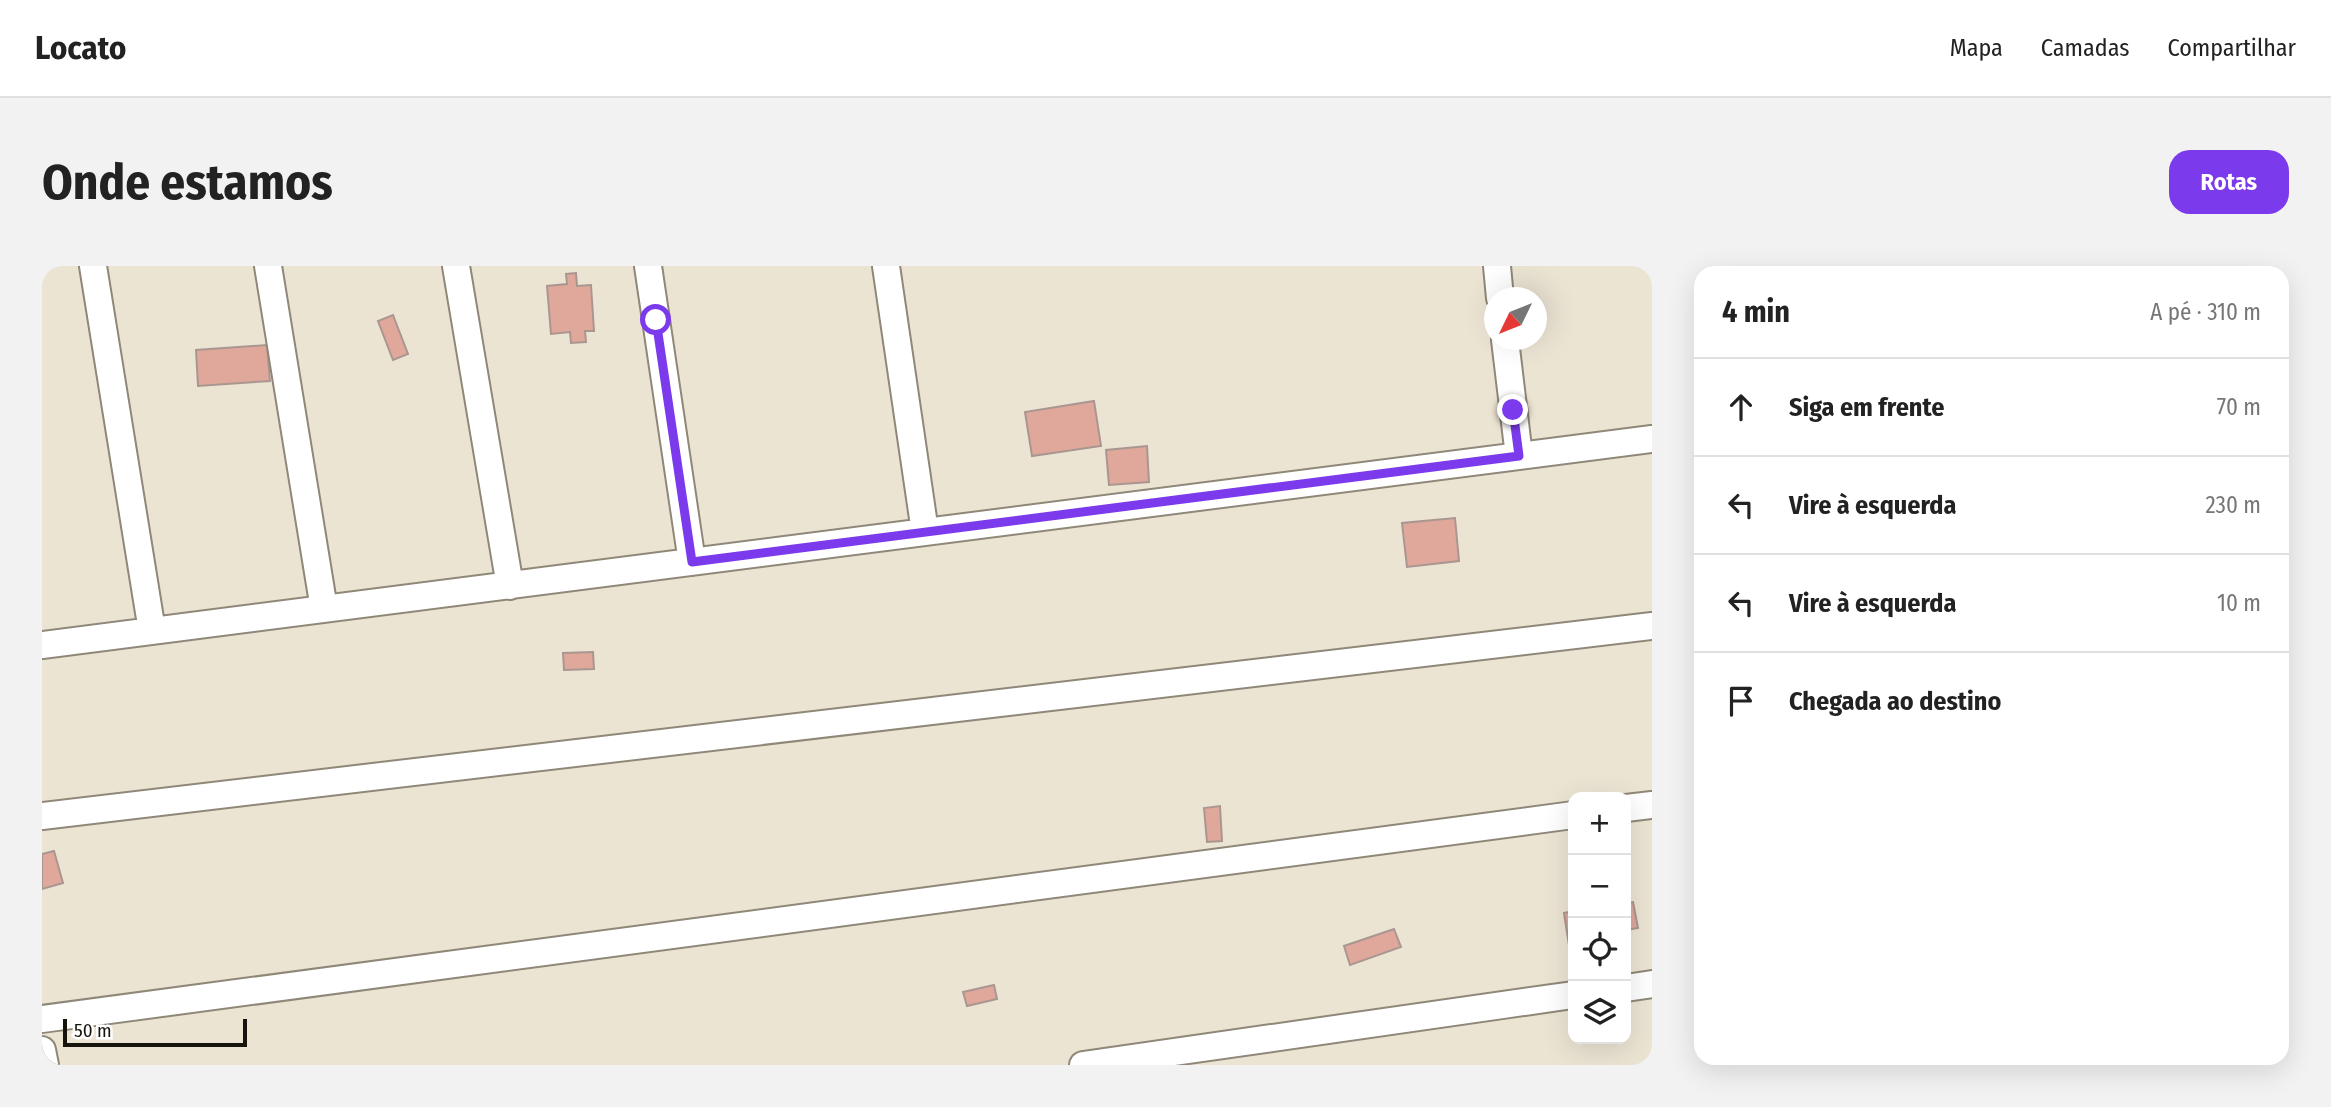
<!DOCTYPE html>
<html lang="pt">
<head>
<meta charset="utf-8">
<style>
	:root { --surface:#fff; --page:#f2f2f2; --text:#222; --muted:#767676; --line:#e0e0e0; --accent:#7c3aed }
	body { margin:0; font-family:"Fira Sans Condensed",sans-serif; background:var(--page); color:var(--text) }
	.controls { position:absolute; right:21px; bottom:21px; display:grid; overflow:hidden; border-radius:14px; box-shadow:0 7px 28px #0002 }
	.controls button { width:63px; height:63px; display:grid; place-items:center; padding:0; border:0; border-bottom:2px solid var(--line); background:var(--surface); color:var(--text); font:35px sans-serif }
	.compass { position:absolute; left:1442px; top:21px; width:63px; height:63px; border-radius:50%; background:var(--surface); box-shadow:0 7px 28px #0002; rotate:227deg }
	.scale { position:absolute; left:21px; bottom:18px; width:184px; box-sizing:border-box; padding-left:7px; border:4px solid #17140e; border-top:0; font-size:19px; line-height:24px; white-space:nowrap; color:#17140e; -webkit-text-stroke:5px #fff; paint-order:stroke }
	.stop { position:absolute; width:21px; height:21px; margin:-16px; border:5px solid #7c3aed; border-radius:50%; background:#fff }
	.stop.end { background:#7c3aed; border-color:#fff; box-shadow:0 2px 7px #0008 }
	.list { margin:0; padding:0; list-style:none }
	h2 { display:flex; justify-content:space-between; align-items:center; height:91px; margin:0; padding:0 28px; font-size:30px }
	h2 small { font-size:23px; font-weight:400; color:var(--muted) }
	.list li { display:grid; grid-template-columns:46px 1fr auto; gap:21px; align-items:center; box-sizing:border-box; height:98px; padding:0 28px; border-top:2px solid var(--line) }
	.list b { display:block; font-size:26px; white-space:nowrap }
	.list em { font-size:23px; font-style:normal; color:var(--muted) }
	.icon { flex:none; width:38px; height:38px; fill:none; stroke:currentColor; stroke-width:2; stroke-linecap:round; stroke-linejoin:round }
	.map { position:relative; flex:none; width:1610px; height:799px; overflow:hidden; border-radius:21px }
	header { display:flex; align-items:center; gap:42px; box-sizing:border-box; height:98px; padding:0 35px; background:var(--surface); border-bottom:2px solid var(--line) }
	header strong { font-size:33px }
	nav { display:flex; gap:38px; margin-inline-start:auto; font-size:24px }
	.intro { display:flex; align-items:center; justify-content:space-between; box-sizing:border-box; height:168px; padding:0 42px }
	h1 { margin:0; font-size:49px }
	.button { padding:18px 32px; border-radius:21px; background:var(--accent); color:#fff; font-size:24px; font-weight:700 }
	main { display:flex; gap:42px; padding:0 42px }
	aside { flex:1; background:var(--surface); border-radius:21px; box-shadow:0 7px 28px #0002 }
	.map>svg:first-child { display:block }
	.building { fill:#dfa89b; stroke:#aa9691; stroke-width:2 }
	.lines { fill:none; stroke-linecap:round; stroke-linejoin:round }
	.minor-casing { stroke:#8f8879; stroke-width:30 }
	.minor { stroke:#fff; stroke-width:26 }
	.route { stroke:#7c3aed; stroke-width:9 }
</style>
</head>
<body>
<header>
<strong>Locato</strong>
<nav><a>Mapa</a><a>Camadas</a><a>Compartilhar</a></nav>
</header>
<div class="intro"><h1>Onde estamos</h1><a class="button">Rotas</a></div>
<main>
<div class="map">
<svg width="1610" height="799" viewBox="0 0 1610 799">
	<rect width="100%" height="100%" fill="#ece4d3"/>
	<!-- building -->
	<path class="building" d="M534,7l1,13 14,-1 3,46h-9l1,11 -15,1 -1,-11 -19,2 -4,-48 20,-2 -1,-10z
		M351,49l15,39 -15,6 -15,-39z
		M225,79l3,36 -72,5 -2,-36z
		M1052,135l7,45 -69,10 -7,-44z
		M1105,180l2,36 -40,3 -3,-35z
		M1413,252l4,43 -52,6 -5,-44z
		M551,386l1,17 -30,1 -1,-17z
		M1178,540l2,35 -15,1 -3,-34z
		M12,585l9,32 -21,6v-35z
		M1591,636l5,26 -12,2v-27z
		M1531,645v60l-9,-58z
		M1352,663l7,18 -51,18 -6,-19z
		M952,719l3,14 -30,7 -4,-14z"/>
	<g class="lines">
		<defs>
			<path id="minor" d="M51,0l59,365
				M226,0l56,343
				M414,0l54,320
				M606,0l44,296
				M844,0l39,266
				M1455,0l3,32
				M1463,74l14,116
				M0,379l1610,-206
				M1584,542l26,-3
				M0,550l1610,-190
				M1584,722l26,-4
				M0,753l1531,-204
				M0,784l3,15
				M1041,799l490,-70"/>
		</defs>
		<!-- minor casing -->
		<use href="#minor" class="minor-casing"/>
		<!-- minor -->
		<use href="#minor" class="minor"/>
	</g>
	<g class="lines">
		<!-- route -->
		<path class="route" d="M614,54l36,242 827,-106 -6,-46"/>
	</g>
</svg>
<div class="controls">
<button>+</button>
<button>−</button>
<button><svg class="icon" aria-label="locate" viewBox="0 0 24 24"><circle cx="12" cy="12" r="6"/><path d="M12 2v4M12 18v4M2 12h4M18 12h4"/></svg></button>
<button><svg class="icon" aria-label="layers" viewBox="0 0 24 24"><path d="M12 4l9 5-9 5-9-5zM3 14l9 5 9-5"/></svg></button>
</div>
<svg class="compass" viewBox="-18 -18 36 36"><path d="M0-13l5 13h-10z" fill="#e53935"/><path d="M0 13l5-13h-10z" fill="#767676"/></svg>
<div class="scale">50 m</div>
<div class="stop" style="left:614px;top:54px"></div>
<div class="stop end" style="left:1471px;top:144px"></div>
</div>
<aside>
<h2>4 min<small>A pé · 310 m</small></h2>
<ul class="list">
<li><svg class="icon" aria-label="ahead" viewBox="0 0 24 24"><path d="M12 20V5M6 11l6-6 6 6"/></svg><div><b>Siga em frente</b></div><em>70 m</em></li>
<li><svg class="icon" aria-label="left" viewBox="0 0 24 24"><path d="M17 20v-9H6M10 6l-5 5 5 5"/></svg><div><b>Vire à esquerda</b></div><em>230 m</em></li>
<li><svg class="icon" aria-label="left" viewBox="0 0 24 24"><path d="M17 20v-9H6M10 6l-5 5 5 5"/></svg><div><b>Vire à esquerda</b></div><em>10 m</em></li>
<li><svg class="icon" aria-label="arrive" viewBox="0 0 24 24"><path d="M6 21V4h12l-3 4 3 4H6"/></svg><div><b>Chegada ao destino</b></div></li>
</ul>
</aside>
</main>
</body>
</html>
